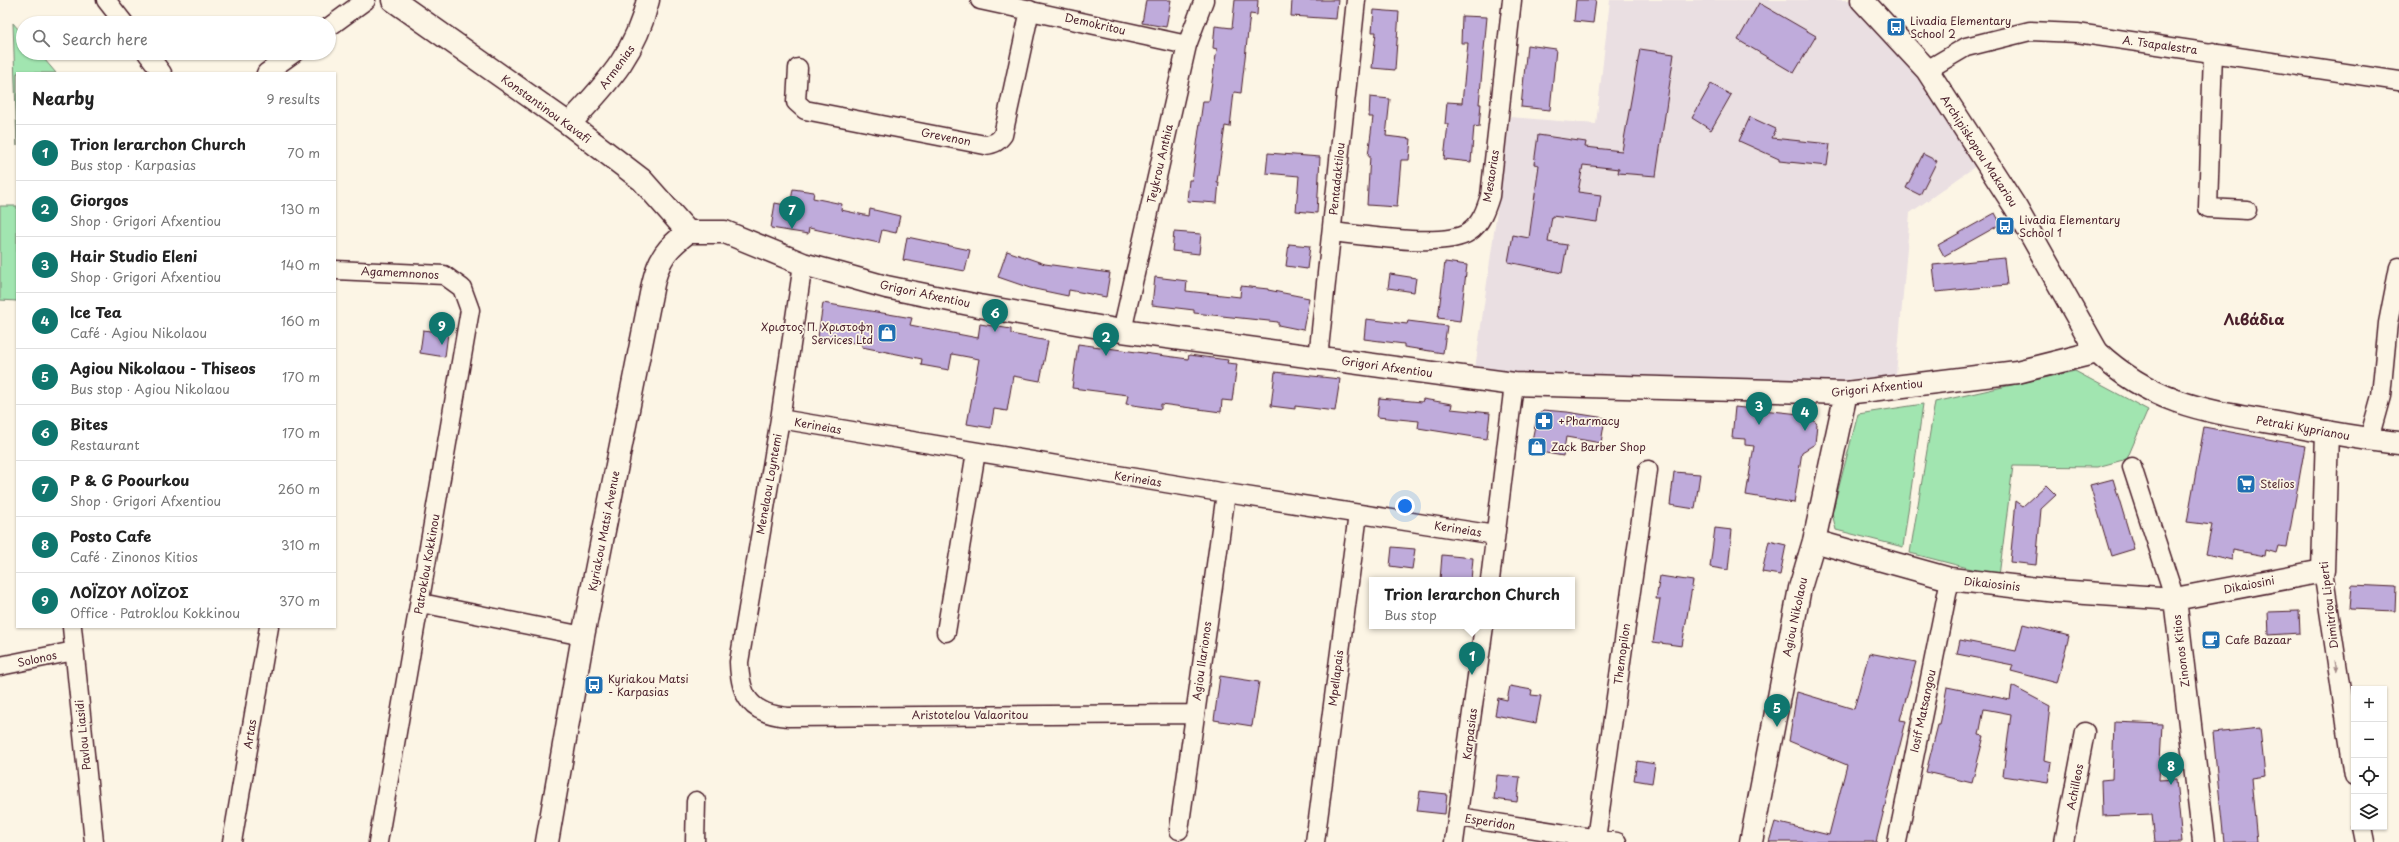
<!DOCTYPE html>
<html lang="en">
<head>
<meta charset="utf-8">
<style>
	:root { --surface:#fff; --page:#f2f2f2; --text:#222; --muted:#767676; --line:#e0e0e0; --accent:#0f766e }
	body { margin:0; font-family:"Playpen Sans",sans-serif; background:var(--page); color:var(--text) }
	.controls { position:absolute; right:12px; bottom:12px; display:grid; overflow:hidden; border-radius:0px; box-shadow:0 1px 3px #0004 }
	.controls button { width:36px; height:36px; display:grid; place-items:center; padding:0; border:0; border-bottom:1px solid var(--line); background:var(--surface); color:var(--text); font:20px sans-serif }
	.you { position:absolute; left:1405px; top:506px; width:14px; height:14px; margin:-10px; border:3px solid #fff; border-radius:50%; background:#1a73e8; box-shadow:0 0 0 6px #1a73e833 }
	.badge { display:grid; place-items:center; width:26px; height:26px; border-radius:50%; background:var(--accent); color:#fff; font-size:13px; font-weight:700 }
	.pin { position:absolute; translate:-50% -33px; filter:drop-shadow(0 1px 2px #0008) }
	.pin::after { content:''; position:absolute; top:21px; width:14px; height:12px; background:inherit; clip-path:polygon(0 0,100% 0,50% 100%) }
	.popup { position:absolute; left:1369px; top:577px; width:206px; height:52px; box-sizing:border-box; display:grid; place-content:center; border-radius:0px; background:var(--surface); filter:drop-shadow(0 1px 3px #0005); font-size:13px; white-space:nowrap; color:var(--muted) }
	.popup b { font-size:15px; color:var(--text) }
	.popup::after { content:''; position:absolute; left:50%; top:100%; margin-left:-8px; border:8px solid transparent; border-top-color:var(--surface) }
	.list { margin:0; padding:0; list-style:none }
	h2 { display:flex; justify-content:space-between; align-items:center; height:52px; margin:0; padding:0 16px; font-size:17px }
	h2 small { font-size:13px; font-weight:400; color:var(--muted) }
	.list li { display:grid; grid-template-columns:26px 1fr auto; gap:12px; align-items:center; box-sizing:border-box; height:56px; padding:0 16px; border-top:1px solid var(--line) }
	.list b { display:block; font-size:15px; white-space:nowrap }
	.list p { margin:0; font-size:13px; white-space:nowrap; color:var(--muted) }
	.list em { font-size:13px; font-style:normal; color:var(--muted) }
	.icon { flex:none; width:22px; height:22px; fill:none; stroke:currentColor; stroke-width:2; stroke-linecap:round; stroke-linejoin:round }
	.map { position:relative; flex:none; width:2399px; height:842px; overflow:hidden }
	.search { position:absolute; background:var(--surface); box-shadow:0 1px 3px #0004; left:16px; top:16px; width:320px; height:44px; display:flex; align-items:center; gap:10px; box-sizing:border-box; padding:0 14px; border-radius:22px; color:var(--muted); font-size:15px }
	.panel { position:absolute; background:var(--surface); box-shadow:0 1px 3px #0004; left:16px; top:72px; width:320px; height:556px; border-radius:0px }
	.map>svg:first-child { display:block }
	.built { fill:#eadfe2 }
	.green { fill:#a1e5b0; stroke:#76826e }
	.building { fill:#bfabdb; stroke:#4a1f2b }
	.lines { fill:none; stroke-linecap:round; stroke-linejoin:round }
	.minor-casing { stroke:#4a1f2b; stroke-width:21 }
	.tertiary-casing { stroke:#4a1f2b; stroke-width:25 }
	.secondary-casing { stroke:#4a1f2b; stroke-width:25 }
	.minor { stroke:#fcf5e5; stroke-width:18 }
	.tertiary { stroke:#fcf5e5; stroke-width:22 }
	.secondary { stroke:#fcf5e5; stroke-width:22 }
	.oneway { fill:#a38a88 }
	.labels { text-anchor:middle; stroke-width:3.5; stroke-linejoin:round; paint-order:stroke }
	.poi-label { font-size:11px; fill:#4a1f2b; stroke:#fcf5e5; text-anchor:start }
	.street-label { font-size:11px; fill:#4a1f2b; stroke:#fcf5e5 }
	.district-label { font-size:15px; font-weight:bold; fill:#4a1f2b; stroke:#fcf5e5 }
</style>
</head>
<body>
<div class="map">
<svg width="2399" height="842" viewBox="0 0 2399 842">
	<rect width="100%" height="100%" fill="#fcf5e5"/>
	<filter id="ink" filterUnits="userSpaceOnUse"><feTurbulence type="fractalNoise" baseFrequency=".025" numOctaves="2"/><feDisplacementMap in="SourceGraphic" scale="8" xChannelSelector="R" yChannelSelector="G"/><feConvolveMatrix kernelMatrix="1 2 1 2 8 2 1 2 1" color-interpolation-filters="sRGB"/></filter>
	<g filter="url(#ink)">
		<!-- built -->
		<path class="built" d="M1610,0h239l55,54 76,109 -70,50 -14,162 -61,6 -319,-8 -41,-4 35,-252 86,7z"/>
		<!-- green -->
		<path class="green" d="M13,23l10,12v18h16l17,20h-39v73z
			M0,206h17v95l-17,-1z
			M2075,371l73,39 -21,49 -30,8 -84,-1 -14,110 -89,-23 25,-151z
			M1923,404l-20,143 -67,-17 -4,-17 26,-99z"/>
		<!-- building -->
		<path class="building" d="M1146,0h25l-5,27 -24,-4z
			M1235,0h23l-1,15 -7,-1 -9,79 -7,-1 -4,35 -5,-1 -8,56h2l-2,21 -30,-2 2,-21h3l11,-79h6l8,-52 -4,-1 2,-22 17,2z
			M1292,0h46l-2,19 -45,-3z
			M1576,0h20l-3,23 -19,-2z
			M1759,3l57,33 -22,37 -56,-33z
			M1374,10l25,2 -4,58 -23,-2 4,-36h-4z
			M1462,16l25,1 -8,87h2l-2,23 -5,-1 -3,36 -27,-3 4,-35h-3l2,-22 15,1 6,-60h-7z
			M1527,45l29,4 -6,61 -29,-3z
			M1640,49l34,5 -18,122 -38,-3 1,-4 -36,-4 -5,27 23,3 -4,27 -45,-6 -4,26 19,3 -5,28 -54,-11 5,-27 16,3 10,-73 -5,-1 4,-29 48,7 -1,5 37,4z
			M1711,84l20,11 -20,35 -19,-12z
			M1370,97l20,2 -4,37 25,3 -2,21h-8l-4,47 -30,-2 3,-49h-2l5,-39h-4z
			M1750,117l26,12 -4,9 58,6 -3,22 -48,-5v-2l-40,-18z
			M1268,153l52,4 -3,56 -21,-2 3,-35 -33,-3z
			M1923,154l14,7 -17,34 -14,-7z
			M793,189l21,3 -1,6 29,6 -1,6 28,6 1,-7 30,7 -4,17 -14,-3 -3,13 -70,-15 -1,6 -37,-6 4,-25 15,3z
			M1995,213l6,11 -57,32 -6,-11z
			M1174,232l27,2 -2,20 -27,-3z
			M907,237l63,13 -5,21 -62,-11z
			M1289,244l21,2 -3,23 -21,-3z
			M1007,251l38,13 65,9 -4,24 -37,-7 -1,6 -38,-8 -32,-11z
			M2004,258l3,27 -71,7 -3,-27z
			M1445,262l22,3 -7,56 -22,-3z
			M1390,274l26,4 -2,14 -26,-4z
			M1155,277l32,4 -1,10 54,6 1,-11 27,3v1l41,8 -6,32 -25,-5v-3l-84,-9v-3l-42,-5z
			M823,303l89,15 -2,7 68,13 2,-14 31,5v5l37,7 -8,40 -27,-5 -6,35 -13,-2 -3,19 -24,-4 12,-65 -27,-5 -3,16 -28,-5 1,-6 -60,-12v-3l-44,-7z
			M1366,319l41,5 1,-3 39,5 -4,27 -39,-6v-3l-40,-5z
			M423,330l25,3 -3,24 -25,-4z
			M1078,344l110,15 1,-4 39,5 -1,3 10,1 -5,37 -10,-1 -1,12 -60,-8v5l-35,-5 2,-9 -56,-7z
			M1275,372l65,7 -5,32 -40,-5v3l-24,-3z
			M1379,398l43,4 1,-3 29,5 -1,5 39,4 -3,26 -69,-11 1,-7 -42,-4z
			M1735,407l74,8 8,9 -2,20 -13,8 -8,51 -48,-8 8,-49 -9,-1v-6l-13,-1z
			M1543,410l24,2 38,6 -4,25 -35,-6 -3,19 -33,-6 7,-34z
			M2204,427l101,19 -18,101 -9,-1 -2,7 -10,-3 -1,6 -32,-6 -1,10 -26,-6 6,-29 -25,-3z
			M1674,472l26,2 -5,35 -25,-4z
			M2113,479l21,70 -23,7 -21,-71z
			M2046,485l10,10 -15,14 -5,56 -26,-3 6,-61 7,5z
			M1715,528l17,2 -4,40 -18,-3z
			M1769,541l17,4 -6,30 -18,-3z
			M1392,547l23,2 -3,20 -22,-3z
			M1442,555l31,3 -2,22h-31z
			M1660,576l33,5 -11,65 -29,-4 7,-43h-4z
			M2352,585l44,2 -1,24 -45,-2z
			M2299,611l1,22 -31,2 -1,-23z
			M2023,624l46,12 -12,47 -46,-12 2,-6 -56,-11 3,-14 56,11z
			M1869,653l47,9 -16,58 6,1 -30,121h-107l6,-20 54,13 18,-70 -58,-24 8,-49 57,17z
			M1220,676l39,6 -7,44 -38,-6z
			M1510,686l22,4 -1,5 10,1 -5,27 -41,-8 3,-17 9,2z
			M2012,686l38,20 -6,54 7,2 -3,21 -45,-7 8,-62 -27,-5 -5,26 5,1 -12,47 -46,-11 12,-47h2l7,-38 63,13z
			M2114,722l48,2 -3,56 17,-1 6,63h-27l-3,-28 -50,2 -1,-36 11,-1z
			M2260,728l5,48 -14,2 6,64h-33l-11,-109z
			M1637,761l18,3 -3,19 -18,-3z
			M1497,775l23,2 -3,25 -23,-3z
			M1420,791l27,3 -2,20 -28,-3z"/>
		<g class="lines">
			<defs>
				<path id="minor" d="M106,0l18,23
					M980,0l207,45
					M329,27l37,-27
					M2213,52l-5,156 39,2
					M147,53l15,20
					M798,68l-2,34 9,8 180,35c9,-1 13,-3 18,-10l27,-125
					M1927,70l39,-23 64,-16 47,2 322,48
					M266,73l28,-20
					M1332,232c31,3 113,17 137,0 12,-8 17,-23 21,-36l22,-196
					M803,264l-23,155 -41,243c1,35 12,52 49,55l407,-3
					M335,270l109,5 18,13 8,22 -92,532
					M1122,331l65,-286 17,-45
					M1318,358l38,-358
					M780,419l446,74 269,42
					M2369,439l12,-43 7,-73 11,-56
					M2132,467l43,132
					M2323,571l31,205
					M1490,580l24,-196
					M421,603l162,33
					M72,627l22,215
					M946,632l30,-180
					M0,666l74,-15
					M1459,817l158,25
					M2362,827l3,15
					M1179,830l47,-337
					M1596,839l52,-369
					M232,842l37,-215
					M695,842l1,-41
					M1315,842l43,-328
					M1454,842l30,-216
					M1897,842l53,-263
					M2064,842l21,-110"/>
				<path id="tertiary" d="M393,0l176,124 73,56 46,52
					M569,124c37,-40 66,-68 79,-124
					M688,232h37l78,32 37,10 46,13 93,19 143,25 392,53 332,9 171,-21 80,-20
					M1814,541l136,38 106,12 119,8 148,-28 4,-139
					M2175,599l29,243
					M547,842l36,-206 70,-352c6,-26 14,-36 35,-52
					M1751,842l49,-254 14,-47 32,-148"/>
				<path id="secondary" d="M1862,0l65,70 89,138 81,144c58,54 111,59 185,72 39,7 78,15 117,19"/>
			</defs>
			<!-- minor casing -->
			<use href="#minor" class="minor-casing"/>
			<!-- tertiary casing -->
			<use href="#tertiary" class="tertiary-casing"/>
			<!-- secondary casing -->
			<use href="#secondary" class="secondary-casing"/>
			<!-- minor -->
			<use href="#minor" class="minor"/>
			<!-- tertiary -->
			<use href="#tertiary" class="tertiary"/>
			<!-- secondary -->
			<use href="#secondary" class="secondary"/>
		</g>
		<!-- one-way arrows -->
		<defs><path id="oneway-solid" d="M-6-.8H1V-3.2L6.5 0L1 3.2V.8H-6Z"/></defs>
		<use class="oneway" href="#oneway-solid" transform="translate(2336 665) rotate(82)"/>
	</g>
	<!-- icons -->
	<defs>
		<symbol id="bus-square" viewBox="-11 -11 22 22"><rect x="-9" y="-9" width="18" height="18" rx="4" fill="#1f6fb2" stroke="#fcf5e5"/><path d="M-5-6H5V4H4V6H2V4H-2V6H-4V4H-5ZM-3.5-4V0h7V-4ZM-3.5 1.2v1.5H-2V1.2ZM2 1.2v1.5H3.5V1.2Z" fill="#fff"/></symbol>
		<symbol id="shop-square" viewBox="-11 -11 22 22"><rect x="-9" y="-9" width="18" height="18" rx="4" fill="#1f6fb2" stroke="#fcf5e5"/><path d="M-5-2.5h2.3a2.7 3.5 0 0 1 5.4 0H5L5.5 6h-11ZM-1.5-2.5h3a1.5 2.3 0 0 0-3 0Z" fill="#fff"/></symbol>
		<symbol id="pharmacy-square" viewBox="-11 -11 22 22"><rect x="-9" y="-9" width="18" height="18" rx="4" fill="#1f6fb2" stroke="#fcf5e5"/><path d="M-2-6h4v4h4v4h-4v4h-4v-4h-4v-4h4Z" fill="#fff"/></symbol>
		<symbol id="supermarket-square" viewBox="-11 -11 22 22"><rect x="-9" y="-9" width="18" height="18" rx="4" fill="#1f6fb2" stroke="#fcf5e5"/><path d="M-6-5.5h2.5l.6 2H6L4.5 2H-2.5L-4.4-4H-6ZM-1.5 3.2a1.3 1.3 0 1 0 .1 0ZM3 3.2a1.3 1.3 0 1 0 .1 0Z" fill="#fff"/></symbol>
		<symbol id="cafe-square" viewBox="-11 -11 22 22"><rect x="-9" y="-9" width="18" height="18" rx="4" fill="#1f6fb2" stroke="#fcf5e5"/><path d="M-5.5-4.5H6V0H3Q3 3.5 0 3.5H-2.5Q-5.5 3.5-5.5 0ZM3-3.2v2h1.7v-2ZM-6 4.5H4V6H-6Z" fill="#fff"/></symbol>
	</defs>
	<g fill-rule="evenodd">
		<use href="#bus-square" x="1885" y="16" width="22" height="22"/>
		<use href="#bus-square" x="1994" y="215" width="22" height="22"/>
		<use href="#shop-square" x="876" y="322" width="22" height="22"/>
		<use href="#pharmacy-square" x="1533" y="410" width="22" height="22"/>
		<use href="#shop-square" x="1526" y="436" width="22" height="22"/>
		<use href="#supermarket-square" x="2235" y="473" width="22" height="22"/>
		<use href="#cafe-square" x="2200" y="629" width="22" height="22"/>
		<use href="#bus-square" x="583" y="674" width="22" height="22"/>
	</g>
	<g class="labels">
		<!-- poi labels -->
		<g class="poi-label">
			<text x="1910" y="25">Livadia Elementary<tspan x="1910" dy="13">School 2</tspan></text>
			<text x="2019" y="224">Livadia Elementary<tspan x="2019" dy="13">School 1</tspan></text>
			<text x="873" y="331" text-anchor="end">Χριστος Π. Χριστοφη<tspan x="873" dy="13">Services Ltd</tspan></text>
			<text x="1558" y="425">+Pharmacy</text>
			<text x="1551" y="451">Zack Barber Shop</text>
			<text x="2260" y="488">Stelios</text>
			<text x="2225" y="644">Cafe Bazaar</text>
			<text x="608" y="683">Kyriakou Matsi<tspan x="608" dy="13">- Karpasias</tspan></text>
		</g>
		<!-- street labels -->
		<g class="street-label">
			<text transform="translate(1095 24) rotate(13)" y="4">Demokritou</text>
			<text transform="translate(2160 45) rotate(8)" y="4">A. Tsapalestra</text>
			<text transform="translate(617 67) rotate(-54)" y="4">Armenias</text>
			<text transform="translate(546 109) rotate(36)" y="4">Konstantinou Kavafi</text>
			<text transform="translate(946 137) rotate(11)" y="4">Grevenon</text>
			<text transform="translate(1979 151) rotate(57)" y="4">Archipiskopou Makariou</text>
			<text transform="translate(1160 164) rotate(-77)" y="4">Teykrou Anthia</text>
			<text transform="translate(1491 176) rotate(-81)" y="4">Mesaorias</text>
			<text transform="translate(1337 179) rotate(-84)" y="4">Pentadaktilou</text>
			<text transform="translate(400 273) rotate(3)" y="4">Agamemnonos</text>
			<text transform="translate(925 294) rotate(12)" y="4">Grigori Afxentiou</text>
			<text transform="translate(1387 367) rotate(8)" y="4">Grigori Afxentiou</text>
			<text transform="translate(1877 388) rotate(-6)" y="4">Grigori Afxentiou</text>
			<text transform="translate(818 426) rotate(10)" y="4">Kerineias</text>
			<text transform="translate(2303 428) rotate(10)" y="4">Petraki Kyprianou</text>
			<text transform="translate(1138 479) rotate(9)" y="4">Kerineias</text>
			<text transform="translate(769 484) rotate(-80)" y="4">Menelaou Loyntemi</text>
			<text transform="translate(1458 529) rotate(9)" y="4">Kerineias</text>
			<text transform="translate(604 531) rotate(-79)" y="4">Kyriakou Matsi Avenue</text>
			<text transform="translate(427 564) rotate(-80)" y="4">Patroklou Kokkinou</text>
			<text transform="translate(1992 584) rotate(6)" y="4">Dikaiosinis</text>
			<text transform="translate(2249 585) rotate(-11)" y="4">Dikaiosini</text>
			<text transform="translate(2329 605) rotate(-97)" y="4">Dimitriou Liperti</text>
			<text transform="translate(1795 617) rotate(-78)" y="4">Agiou Nikolaou</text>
			<text transform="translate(2181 651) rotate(-97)" y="4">Zinonos Kitios</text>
			<text transform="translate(1622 654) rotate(-82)" y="4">Themopilon</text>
			<text transform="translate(37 659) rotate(-12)" y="4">Solonos</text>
			<text transform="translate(1202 661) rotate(-82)" y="4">Agiou Ilarionos</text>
			<text transform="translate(1336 678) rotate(-83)" y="4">Mpellapais</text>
			<text transform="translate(1923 711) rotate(-78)" y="4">Iosif Matsangou</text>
			<text x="970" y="719">Aristotelou Valaoritou</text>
			<text transform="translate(250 734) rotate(-80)" y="4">Artas</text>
			<text transform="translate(1470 734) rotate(-83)" y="4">Karpasias</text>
			<text transform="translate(83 735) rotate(-96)" y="4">Pavlou Liasidi</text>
			<text transform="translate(2075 787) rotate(-79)" y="4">Achilleos</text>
			<text transform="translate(1490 822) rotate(9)" y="4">Esperidon</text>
		</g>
		<!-- district labels -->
		<g class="district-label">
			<text x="2254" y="325">Λιβάδια</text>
		</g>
	</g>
</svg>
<div class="controls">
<button>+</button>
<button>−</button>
<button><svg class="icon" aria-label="locate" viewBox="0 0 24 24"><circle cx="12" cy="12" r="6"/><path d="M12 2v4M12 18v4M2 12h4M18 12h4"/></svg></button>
<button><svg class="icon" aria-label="layers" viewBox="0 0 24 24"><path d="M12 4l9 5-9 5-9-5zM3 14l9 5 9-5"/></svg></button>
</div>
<div class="you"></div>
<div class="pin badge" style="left:1472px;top:675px">1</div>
<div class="popup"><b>Trion Ierarchon Church</b>Bus stop</div>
<div class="pin badge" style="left:1106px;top:356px">2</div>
<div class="pin badge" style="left:1759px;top:425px">3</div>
<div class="pin badge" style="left:1805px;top:431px">4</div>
<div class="pin badge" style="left:1777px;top:727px">5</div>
<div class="pin badge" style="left:995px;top:332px">6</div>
<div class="pin badge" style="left:792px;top:229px">7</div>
<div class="pin badge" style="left:2171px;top:785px">8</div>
<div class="pin badge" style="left:442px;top:345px">9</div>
<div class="search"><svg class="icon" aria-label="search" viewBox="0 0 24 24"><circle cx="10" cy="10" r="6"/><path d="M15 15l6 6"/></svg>Search here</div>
<section class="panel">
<h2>Nearby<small>9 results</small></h2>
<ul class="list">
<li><span class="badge">1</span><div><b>Trion Ierarchon Church</b><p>Bus stop · Karpasias</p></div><em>70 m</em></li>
<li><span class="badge">2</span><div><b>Giorgos</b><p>Shop · Grigori Afxentiou</p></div><em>130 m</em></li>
<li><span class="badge">3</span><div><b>Hair Studio Eleni</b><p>Shop · Grigori Afxentiou</p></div><em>140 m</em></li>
<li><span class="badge">4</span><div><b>Ice Tea</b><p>Café · Agiou Nikolaou</p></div><em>160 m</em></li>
<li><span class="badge">5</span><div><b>Agiou Nikolaou - Thiseos</b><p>Bus stop · Agiou Nikolaou</p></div><em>170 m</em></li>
<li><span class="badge">6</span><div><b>Bites</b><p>Restaurant</p></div><em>170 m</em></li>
<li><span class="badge">7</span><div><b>P &amp; G Poourkou</b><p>Shop · Grigori Afxentiou</p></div><em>260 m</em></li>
<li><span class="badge">8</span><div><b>Posto Cafe</b><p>Café · Zinonos Kitios</p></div><em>310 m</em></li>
<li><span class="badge">9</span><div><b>ΛΟΪΖΟΥ ΛΟΪΖΟΣ</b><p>Office · Patroklou Kokkinou</p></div><em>370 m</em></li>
</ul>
</section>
</div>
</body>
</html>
